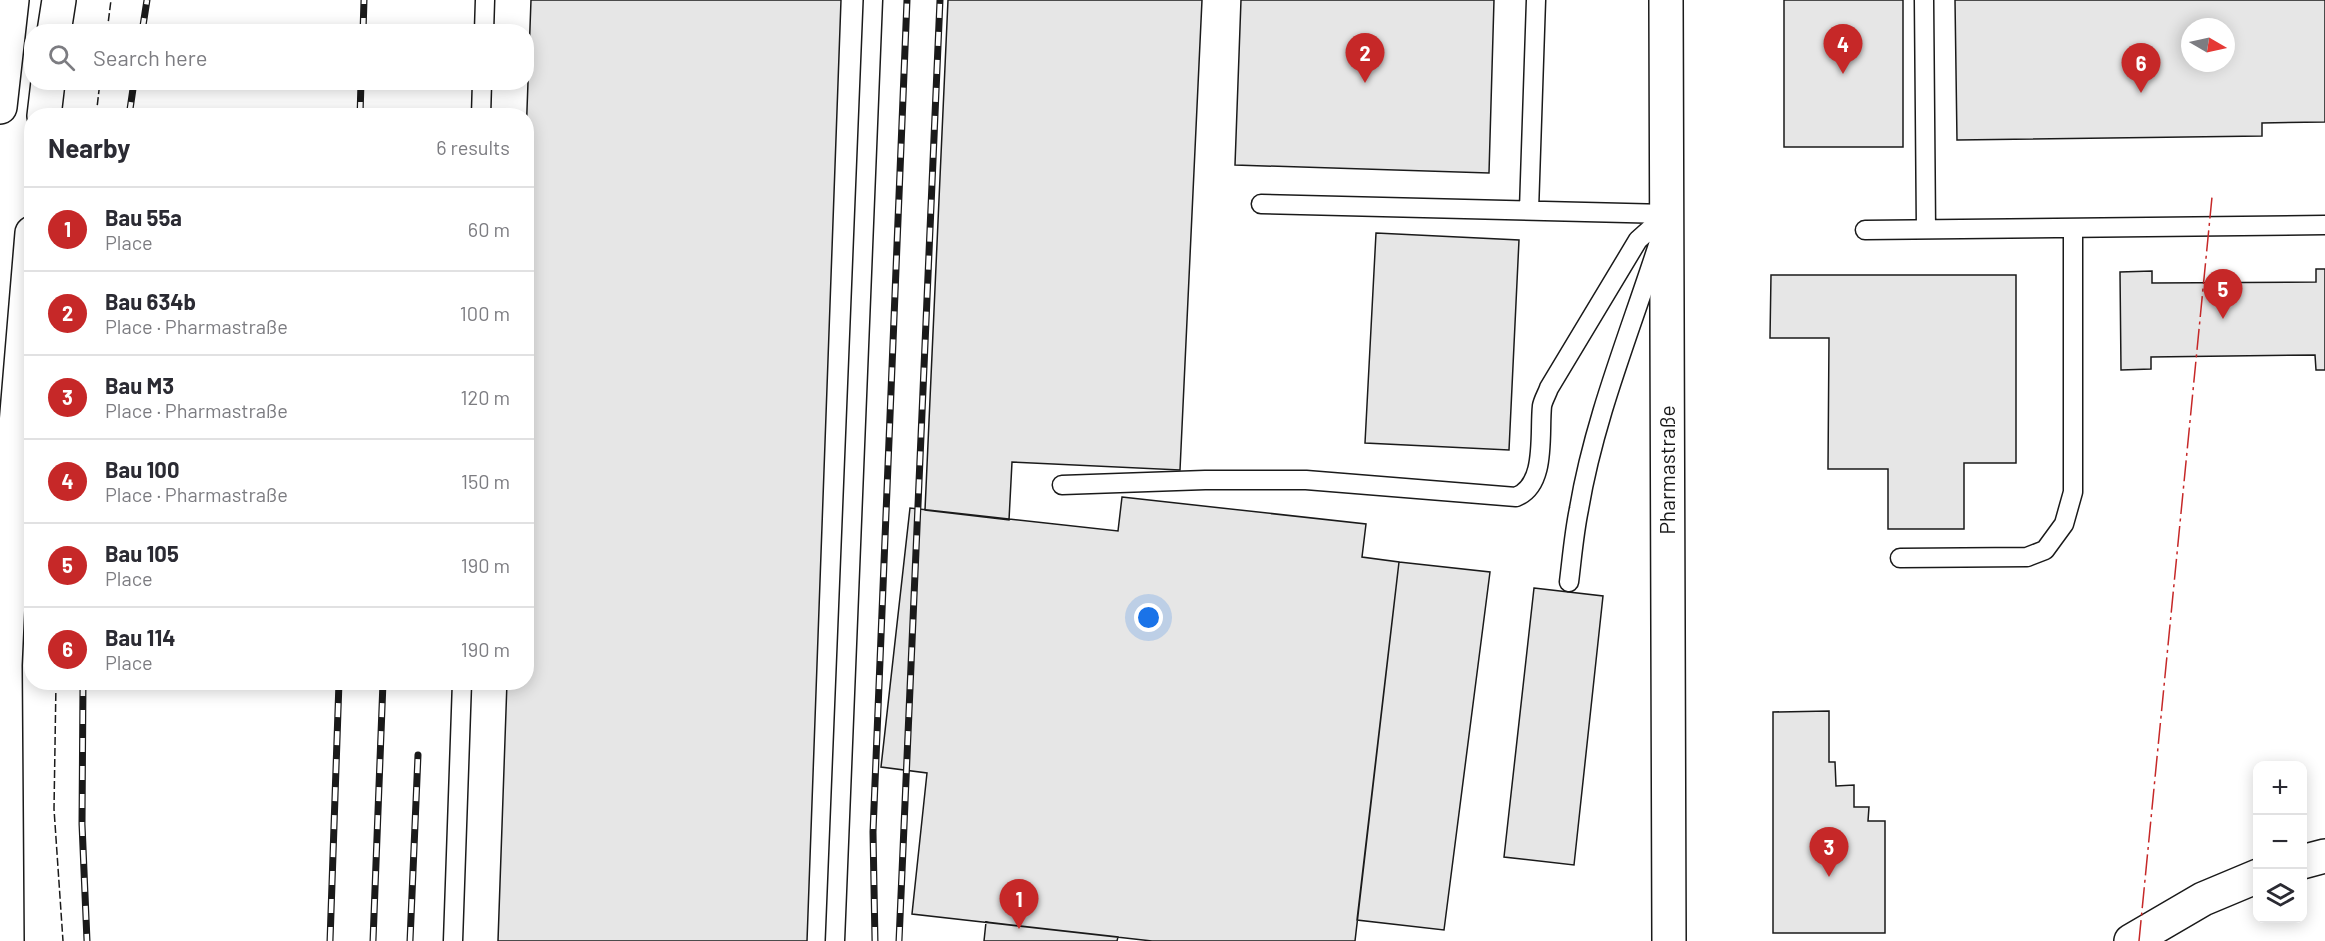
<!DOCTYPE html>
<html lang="en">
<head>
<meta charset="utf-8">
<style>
	:root { --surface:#fff; --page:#f7f7f7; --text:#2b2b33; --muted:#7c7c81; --line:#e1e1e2; --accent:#c62828 }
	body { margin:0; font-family:Barlow,sans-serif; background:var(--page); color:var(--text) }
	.controls { position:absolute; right:18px; bottom:18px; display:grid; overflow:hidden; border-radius:12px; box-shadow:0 3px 15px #0003 }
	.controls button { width:54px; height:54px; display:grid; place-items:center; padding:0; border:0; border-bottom:2px solid var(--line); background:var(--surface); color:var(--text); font:30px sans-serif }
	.compass { position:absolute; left:2181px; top:18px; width:54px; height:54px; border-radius:50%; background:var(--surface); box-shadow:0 3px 15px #0003; rotate:99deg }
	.you { position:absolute; left:1149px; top:618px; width:21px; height:21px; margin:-15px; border:4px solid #fff; border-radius:50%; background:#1a73e8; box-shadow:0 0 0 9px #1a73e833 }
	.badge { display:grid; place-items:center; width:39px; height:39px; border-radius:50%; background:var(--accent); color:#fff; font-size:20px; font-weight:700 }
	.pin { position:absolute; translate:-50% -50px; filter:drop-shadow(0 2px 3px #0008) }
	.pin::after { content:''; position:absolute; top:32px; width:21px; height:18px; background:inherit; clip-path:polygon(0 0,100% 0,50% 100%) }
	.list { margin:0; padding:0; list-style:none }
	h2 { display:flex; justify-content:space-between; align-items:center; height:78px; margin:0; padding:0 24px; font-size:26px }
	h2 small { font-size:20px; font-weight:400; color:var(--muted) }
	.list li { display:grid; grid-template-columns:39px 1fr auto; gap:18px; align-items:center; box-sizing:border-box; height:84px; padding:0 24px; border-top:2px solid var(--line) }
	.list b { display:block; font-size:22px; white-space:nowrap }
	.list p { margin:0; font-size:20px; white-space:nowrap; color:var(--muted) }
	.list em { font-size:20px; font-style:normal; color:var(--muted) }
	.icon { flex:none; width:33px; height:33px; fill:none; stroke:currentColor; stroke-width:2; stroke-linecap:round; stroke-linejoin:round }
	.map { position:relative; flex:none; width:2325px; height:941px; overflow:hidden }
	.search { position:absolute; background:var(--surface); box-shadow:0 3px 15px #0003; left:24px; top:24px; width:510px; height:66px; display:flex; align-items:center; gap:15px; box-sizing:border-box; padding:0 21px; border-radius:24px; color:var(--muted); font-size:22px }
	.panel { position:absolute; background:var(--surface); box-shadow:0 3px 15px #0003; left:24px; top:108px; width:510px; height:582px; border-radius:24px }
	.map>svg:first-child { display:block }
	.building { fill:#e6e6e6; stroke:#1a1a1a; stroke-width:1.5; fill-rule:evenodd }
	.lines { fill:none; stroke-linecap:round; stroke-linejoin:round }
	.service-casing { stroke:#1a1a1a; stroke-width:21 }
	.minor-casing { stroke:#1a1a1a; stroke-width:36 }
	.primary-casing { stroke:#1a1a1a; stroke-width:36 }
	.service { stroke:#fff; stroke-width:18 }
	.minor { stroke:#fff; stroke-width:33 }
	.primary { stroke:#fff; stroke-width:33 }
	.rail-casing { stroke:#1a1a1a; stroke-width:7 }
	.rail { stroke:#fff; stroke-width:4.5; stroke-dasharray:14; stroke-linecap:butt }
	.fence { stroke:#1a1a1a; stroke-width:1.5; stroke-dasharray:8 3; stroke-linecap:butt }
	.power { stroke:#c62828; stroke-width:1.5; stroke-dasharray:21 4.5 3 4.5; stroke-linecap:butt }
	.labels { text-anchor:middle; stroke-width:4.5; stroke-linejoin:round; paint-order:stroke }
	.street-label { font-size:21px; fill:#1a1a1a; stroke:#fff }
</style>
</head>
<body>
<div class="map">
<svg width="2325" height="941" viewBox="0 0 2325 941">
	<rect width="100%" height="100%" fill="#fff"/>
	<!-- building -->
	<path class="building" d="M531,0h310l-34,941h-309l9,-259h19v-545z
		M948,0h254l-22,470 -168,-8 -3,58 -84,-10z
		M1241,0h253l-5,173 -254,-8z
		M1784,0h119v147h-119z
		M1955,0h370v122l-63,1v13l-305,4zM2190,27h36v36h-36z
		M1376,233l143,7 -10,210 -144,-7z
		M2316,269h9v101h-9l-1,-15 -164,2v12l-30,1 -1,-98 32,-1v12l164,-1z
		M1771,275h245v188h-52v66h-76v-60h-60l1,-131h-59z
		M1122,497l244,27 -4,33 37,5 -44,379h-203l-240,-27 15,-141 -46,-6 29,-259 208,23z
		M1399,562l91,10 -46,358 -87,-10z
		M1534,588l69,8 -29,269 -70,-8z
		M1829,711v51h6l1,24 18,-1v22h15l-1,14h17v112h-112v-221z
		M986,922l132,15 -1,4h-133z"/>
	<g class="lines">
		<defs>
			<path id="service" d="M1924,0l2,229
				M484,32l1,-32
				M481,116l1,-34
				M1261,204l406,10
				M1529,210l7,-210
				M1865,230l460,-5
				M1062,485l143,-5h101l210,17c31,-12 23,-63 26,-91 1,-6 5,-12 7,-18l89,-148 29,-26
				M1900,558l127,-1 18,-7 19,-26 9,-32v-264
				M1569,582c3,-24 5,-49 10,-73 15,-90 51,-177 79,-264
				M453,941l9,-259
				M835,941l38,-941"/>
			<path id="minor" d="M1666,0l3,941
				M2302,862l23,-6
				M2131,941l72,-42 55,-23"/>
			<path id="primary" d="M54,32l5,-32
				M0,107l12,-107
				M44,116l4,-34
				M7,941l-2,-276 11,-240 16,-192"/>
		</defs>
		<!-- service casing -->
		<use href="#service" class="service-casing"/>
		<!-- minor casing -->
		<use href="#minor" class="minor-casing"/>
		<!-- primary casing -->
		<use href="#primary" class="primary-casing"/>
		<!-- service -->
		<use href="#service" class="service"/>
		<!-- minor -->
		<use href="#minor" class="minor"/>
		<!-- primary -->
		<use href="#primary" class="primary"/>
		<defs>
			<path id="rail" d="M142,32l5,-32
				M363,32l1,-32
				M129,116l5,-34
				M360,116l1,-34
				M83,682l-1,142 5,117
				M330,941l9,-259
				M373,941l10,-259
				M410,941l8,-186
				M875,941l-2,-109 34,-832
				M899,941l41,-941"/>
		</defs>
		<!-- rail casing -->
		<use href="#rail" class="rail-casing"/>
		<!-- rail -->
		<use href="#rail" class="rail"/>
		<!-- fence -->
		<path class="fence" d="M107,32l4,-32
			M96,116l4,-34
			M56,682l-2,127 9,132"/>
		<!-- power -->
		<path class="power" d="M2139,941l73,-744"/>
	</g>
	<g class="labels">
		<!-- street labels -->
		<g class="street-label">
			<text transform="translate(1668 470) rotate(-90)" y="7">Pharmastraße</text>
		</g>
	</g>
</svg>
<div class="controls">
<button>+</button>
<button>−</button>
<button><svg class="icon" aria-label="layers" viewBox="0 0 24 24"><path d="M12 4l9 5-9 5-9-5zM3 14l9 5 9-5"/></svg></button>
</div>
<svg class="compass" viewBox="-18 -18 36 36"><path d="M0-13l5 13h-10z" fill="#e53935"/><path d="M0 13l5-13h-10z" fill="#7c7c81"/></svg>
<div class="you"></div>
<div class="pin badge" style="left:1019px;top:929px">1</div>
<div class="pin badge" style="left:1365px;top:83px">2</div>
<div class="pin badge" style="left:1829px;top:877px">3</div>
<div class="pin badge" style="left:1843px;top:74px">4</div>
<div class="pin badge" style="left:2223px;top:319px">5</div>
<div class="pin badge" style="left:2141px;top:93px">6</div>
<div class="search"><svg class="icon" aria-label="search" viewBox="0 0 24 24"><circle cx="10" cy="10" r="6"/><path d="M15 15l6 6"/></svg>Search here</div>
<section class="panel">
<h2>Nearby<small>6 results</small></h2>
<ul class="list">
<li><span class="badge">1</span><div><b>Bau 55a</b><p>Place</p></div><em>60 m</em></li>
<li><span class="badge">2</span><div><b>Bau 634b</b><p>Place · Pharmastraße</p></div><em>100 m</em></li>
<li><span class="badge">3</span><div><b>Bau M3</b><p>Place · Pharmastraße</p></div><em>120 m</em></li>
<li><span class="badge">4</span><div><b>Bau 100</b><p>Place · Pharmastraße</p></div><em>150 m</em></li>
<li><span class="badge">5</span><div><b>Bau 105</b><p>Place</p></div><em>190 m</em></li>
<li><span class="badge">6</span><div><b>Bau 114</b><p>Place</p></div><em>190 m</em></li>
</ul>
</section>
</div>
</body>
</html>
